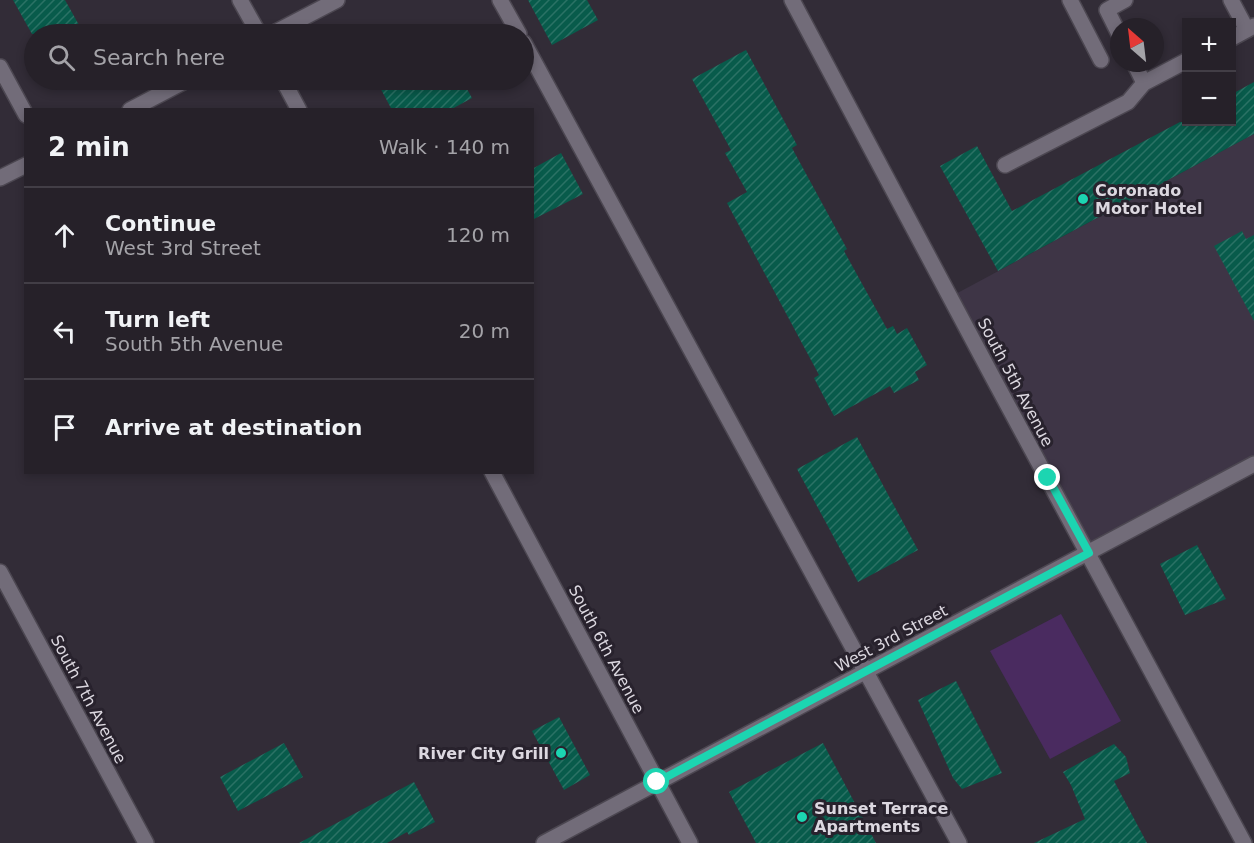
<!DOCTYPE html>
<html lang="en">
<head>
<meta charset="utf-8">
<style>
	:root { --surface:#262129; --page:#322e35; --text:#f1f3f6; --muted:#a4a3a8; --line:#423e46 }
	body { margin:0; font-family:"DejaVu Sans",sans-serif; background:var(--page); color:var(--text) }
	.controls { position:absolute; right:18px; top:18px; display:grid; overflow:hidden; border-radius:0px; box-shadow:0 3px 9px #0003 }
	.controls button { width:54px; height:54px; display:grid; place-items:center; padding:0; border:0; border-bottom:2px solid var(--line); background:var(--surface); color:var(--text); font:30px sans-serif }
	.compass { position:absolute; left:1110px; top:18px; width:54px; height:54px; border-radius:50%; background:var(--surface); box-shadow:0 3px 9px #0003; rotate:332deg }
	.stop { position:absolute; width:18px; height:18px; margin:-14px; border:4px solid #1cd5b1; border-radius:50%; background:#fff }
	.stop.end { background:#1cd5b1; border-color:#fff; box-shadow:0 2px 6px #0008 }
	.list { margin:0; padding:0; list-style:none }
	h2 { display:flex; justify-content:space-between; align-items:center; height:78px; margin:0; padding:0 24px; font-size:26px }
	h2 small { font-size:20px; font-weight:400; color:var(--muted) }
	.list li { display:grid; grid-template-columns:39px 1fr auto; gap:18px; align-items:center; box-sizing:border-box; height:96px; padding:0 24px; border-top:2px solid var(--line) }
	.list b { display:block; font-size:22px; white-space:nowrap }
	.list p { margin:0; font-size:20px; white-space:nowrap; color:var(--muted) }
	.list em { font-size:20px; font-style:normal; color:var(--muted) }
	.icon { flex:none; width:33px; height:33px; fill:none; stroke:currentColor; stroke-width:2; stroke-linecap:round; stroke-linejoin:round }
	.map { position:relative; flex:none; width:1254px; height:843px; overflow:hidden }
	.search { position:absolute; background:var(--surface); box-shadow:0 3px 9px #0003; left:24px; top:24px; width:510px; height:66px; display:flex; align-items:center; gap:15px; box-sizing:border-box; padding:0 21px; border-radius:33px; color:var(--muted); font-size:22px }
	.panel { position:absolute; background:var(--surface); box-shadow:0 3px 9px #0003; left:24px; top:108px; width:510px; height:366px; border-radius:0px }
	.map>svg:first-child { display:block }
	.built { fill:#3e3546 }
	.green { fill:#4a2b60 }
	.building { fill:url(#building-hatch) }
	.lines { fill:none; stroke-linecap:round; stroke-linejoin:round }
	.service-casing { stroke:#4c4751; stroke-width:18 }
	.minor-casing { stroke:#4c4751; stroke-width:18 }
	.tertiary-casing { stroke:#4c4751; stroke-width:18 }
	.service { stroke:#726c79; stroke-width:15 }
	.minor { stroke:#726c79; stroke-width:15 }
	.tertiary { stroke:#726c79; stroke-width:15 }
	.route { stroke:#1cd5b1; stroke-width:8 }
	.poi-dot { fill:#1cd5b1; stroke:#28222d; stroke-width:2 }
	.labels { text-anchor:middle; stroke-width:6; stroke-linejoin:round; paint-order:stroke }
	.poi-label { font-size:16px; font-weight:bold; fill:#dcd8e0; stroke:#28222d; text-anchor:start }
	.street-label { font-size:16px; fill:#dcd8e0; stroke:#28222d }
</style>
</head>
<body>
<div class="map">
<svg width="1254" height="843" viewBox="0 0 1254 843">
	<defs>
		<pattern id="building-hatch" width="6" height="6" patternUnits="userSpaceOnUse" patternTransform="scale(1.5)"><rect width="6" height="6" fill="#085b4b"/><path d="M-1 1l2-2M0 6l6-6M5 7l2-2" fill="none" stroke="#2b7265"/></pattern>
	</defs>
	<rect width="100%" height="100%" fill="#322c37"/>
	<!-- built -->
	<path class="built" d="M1254,134v331l-165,88 -139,-256z"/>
	<!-- green -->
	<path class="green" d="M1061,614l60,107 -71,38 -60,-108z"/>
	<!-- building -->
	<path class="building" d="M13,0h52l19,34h-52z
		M528,0h59l11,20 -46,25z
		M746,50l51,95 -5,3 55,101 -3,2 43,78 6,-3 4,8 10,-6 20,37 -12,7 4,8 -25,13 -4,-7 -56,30 -20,-38 5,-3 -92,-172 20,-11 -22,-39 6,-3 -39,-71z
		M376,80h86l10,18 -22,12h-58z
		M1254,82v52l-256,137 -58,-105 37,-20 35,65 168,-89h52v-28z
		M561,153l22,41 -51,26v-51z
		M1242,231l4,8 8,-4v86l-40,-75z
		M857,437l61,113 -60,32 -61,-113z
		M1197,545l29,54 -41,16 -25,-51z
		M956,681l46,92 -40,16 -9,-11 -35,-78z
		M559,717l31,58 -26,15 -32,-59z
		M284,743l19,34 -65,34 -18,-34z
		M823,743l53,100h-120l-27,-51z
		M1114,744l12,13 4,16 -16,8 33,62h-113l51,-24 -14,-34 -8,-13z
		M414,782l21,40 -26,13 -2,-3 -20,11h-88z"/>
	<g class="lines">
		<defs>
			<path id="service" d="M500,0l19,34
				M1070,0l31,60
				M1231,0l16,30
				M1119,34l-12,-24 18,-10
				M1232,38l22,-12
				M524,43l435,800
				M1134,63l10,20
				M0,67l26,48
				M1005,165l123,-63 16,-19 42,-22"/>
			<path id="minor" d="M240,0l19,34
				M792,0l200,376 252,467
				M272,34l65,-34
				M283,80l16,30
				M130,110l57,-30
				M0,178l26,-13
				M492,472l198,371
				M0,572l146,271"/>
			<path id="tertiary" d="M544,843l710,-379"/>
		</defs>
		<!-- service casing -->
		<use href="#service" class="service-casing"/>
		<!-- minor casing -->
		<use href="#minor" class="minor-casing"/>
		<!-- tertiary casing -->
		<use href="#tertiary" class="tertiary-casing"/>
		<!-- service -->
		<use href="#service" class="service"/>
		<!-- minor -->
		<use href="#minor" class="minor"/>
		<!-- tertiary -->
		<use href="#tertiary" class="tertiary"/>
	</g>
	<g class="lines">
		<!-- route -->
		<path class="route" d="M657,782l432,-229 -41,-75"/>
	</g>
	<!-- markers -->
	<g class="poi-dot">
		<circle cx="1083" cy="199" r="6"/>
		<circle cx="561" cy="753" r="6"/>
		<circle cx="802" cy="817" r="6"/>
	</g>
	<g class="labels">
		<!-- poi labels -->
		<g class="poi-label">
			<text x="1095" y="196">Coronado<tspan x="1095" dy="18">Motor Hotel</tspan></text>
			<text x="549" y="759" text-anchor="end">River City Grill</text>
			<text x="814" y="814">Sunset Terrace<tspan x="814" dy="18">Apartments</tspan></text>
		</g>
		<!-- street labels -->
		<g class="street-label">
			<text transform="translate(1016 382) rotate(62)" y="6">South 5th Avenue</text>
			<text transform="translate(891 638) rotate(-28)" y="6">West 3rd Street</text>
			<text transform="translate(607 649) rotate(62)" y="6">South 6th Avenue</text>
			<text transform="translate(89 699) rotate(62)" y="6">South 7th Avenue</text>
		</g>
	</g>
</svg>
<div class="controls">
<button>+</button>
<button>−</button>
</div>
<svg class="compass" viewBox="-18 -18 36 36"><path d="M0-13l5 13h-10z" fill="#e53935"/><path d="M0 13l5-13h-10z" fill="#a4a3a8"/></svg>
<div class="stop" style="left:657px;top:782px"></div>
<div class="stop end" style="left:1048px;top:478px"></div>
<div class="search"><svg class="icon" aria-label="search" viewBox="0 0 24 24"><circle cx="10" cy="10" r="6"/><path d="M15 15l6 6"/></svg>Search here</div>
<section class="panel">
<h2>2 min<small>Walk · 140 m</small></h2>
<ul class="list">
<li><svg class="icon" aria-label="ahead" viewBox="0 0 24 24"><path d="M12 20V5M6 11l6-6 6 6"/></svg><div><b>Continue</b><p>West 3rd Street</p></div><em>120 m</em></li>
<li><svg class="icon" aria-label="left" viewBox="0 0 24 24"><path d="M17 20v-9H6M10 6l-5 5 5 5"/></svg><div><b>Turn left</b><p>South 5th Avenue</p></div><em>20 m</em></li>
<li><svg class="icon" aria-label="arrive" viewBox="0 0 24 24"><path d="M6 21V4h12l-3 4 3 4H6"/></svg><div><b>Arrive at destination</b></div></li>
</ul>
</section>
</div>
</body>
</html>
